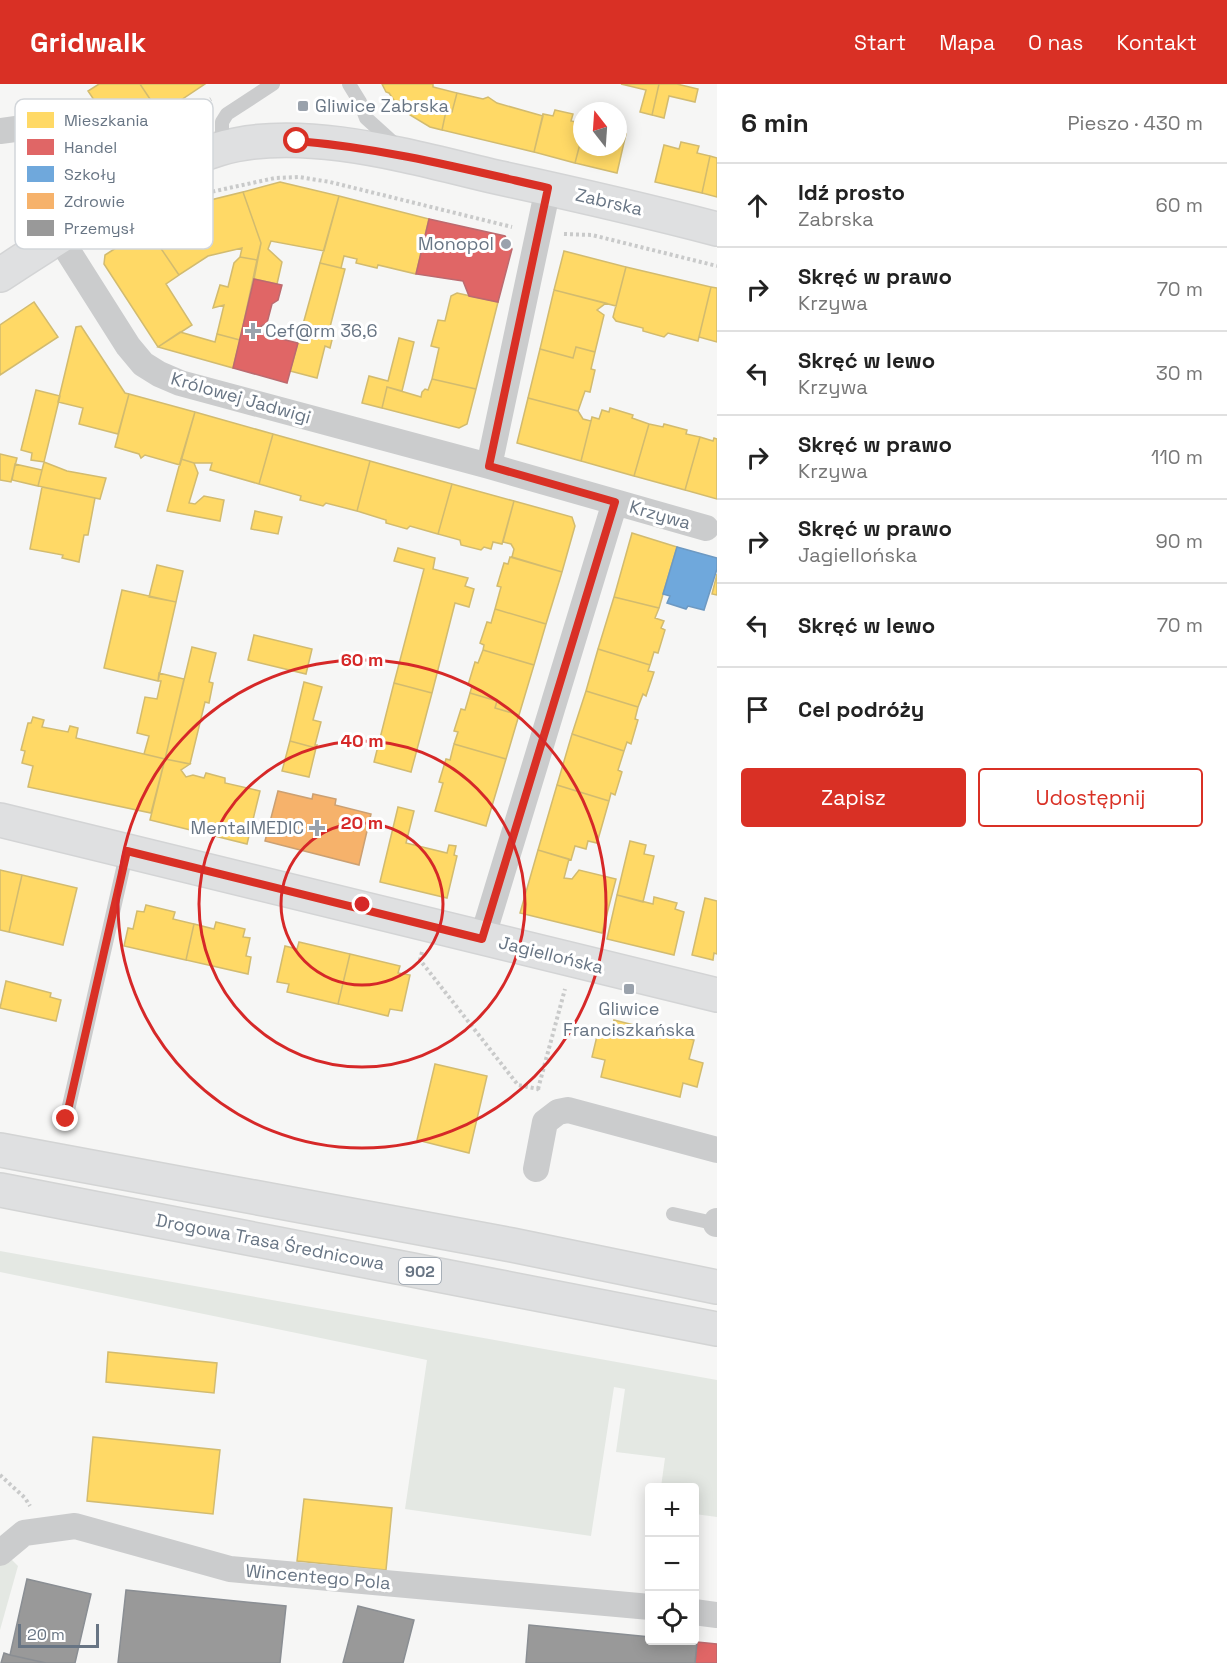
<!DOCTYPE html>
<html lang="pl">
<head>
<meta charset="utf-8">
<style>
	:root { --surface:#fff; --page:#f2f2f2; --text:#222; --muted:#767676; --line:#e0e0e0; --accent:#d93025 }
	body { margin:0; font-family:"Space Grotesk",sans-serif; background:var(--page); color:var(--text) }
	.controls { position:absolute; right:18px; bottom:18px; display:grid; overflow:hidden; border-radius:6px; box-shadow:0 3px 15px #0003 }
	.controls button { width:54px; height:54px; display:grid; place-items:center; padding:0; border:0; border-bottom:2px solid var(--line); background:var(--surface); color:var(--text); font:30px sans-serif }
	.compass { position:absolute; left:573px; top:18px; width:54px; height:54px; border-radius:50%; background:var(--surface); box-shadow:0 3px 15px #0003; rotate:343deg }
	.scale { position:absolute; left:18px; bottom:15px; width:81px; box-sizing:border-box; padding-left:6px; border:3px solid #687584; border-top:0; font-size:16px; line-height:21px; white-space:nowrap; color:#687584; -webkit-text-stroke:4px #fff; paint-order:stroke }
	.stop { position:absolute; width:18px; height:18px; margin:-14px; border:4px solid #d93025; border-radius:50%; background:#fff }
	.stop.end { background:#d93025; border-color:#fff; box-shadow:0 2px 6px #0008 }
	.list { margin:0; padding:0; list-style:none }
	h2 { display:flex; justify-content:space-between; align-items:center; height:78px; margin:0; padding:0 24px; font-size:26px }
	h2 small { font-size:20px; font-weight:400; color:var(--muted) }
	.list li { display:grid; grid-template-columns:39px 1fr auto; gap:18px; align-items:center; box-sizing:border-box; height:84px; padding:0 24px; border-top:2px solid var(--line) }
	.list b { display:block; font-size:22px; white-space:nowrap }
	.list p { margin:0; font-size:20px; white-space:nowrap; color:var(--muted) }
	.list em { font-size:20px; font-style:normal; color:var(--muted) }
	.actions { display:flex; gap:12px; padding:18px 24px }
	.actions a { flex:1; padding:14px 0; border:2px solid var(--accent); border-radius:6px; text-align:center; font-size:21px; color:var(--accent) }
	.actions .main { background:var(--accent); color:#fff }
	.icon { flex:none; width:33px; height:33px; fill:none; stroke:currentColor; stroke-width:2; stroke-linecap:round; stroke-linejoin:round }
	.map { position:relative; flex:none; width:717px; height:1579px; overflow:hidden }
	header { display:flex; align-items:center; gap:36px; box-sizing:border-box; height:84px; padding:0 30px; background:var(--accent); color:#fff }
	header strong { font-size:28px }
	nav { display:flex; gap:33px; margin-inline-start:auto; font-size:21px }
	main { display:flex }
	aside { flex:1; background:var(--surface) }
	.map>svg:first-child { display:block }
	.green { fill:#e4e8e3 }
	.homes { fill:#ffd966; stroke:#d2bb6f; stroke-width:1.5 }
	.shops { fill:#e06666; stroke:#bc6a6f; stroke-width:1.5 }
	.schools { fill:#6fa8dc; stroke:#6d99c2; stroke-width:1.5 }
	.health { fill:#f6b26b; stroke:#cba072; stroke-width:1.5 }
	.industry { fill:#999; stroke:#8a8e93; stroke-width:1.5 }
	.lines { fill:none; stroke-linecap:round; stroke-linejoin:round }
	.secondary-casing { stroke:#d3d4d5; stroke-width:36 }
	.primary-casing { stroke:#d3d4d4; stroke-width:36 }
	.path { stroke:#c9caca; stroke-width:4; stroke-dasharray:3 3; stroke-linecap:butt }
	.lane { stroke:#cbcccd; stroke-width:14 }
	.street { stroke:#cbcccd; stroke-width:26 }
	.secondary { stroke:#dfe0e1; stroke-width:33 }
	.primary { stroke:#dfe0e1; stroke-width:33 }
	.route { stroke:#d93025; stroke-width:8 }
	.ring { fill:none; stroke:#d62828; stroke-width:3 }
	.poi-dot { fill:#9aa2ac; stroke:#fff; stroke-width:2 }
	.labels { text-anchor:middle; stroke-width:6; stroke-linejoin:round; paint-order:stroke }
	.shield { fill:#fff; stroke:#959ea9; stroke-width:1.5 }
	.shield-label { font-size:16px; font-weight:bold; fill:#687584 }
	.poi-label { font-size:18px; fill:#687584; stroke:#fff; text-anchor:start }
	.street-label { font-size:18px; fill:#687584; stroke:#fff }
	.key { fill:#fff; stroke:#d2d6da; stroke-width:1.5 }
	.key-label { font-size:16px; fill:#687584 }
	.centre { fill:#d62828; stroke:#fff; stroke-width:3 }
	.ring-label { font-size:18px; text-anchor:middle; font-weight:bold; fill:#d62828; stroke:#fff; stroke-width:6; stroke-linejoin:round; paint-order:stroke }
</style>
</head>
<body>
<header>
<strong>Gridwalk</strong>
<nav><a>Start</a><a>Mapa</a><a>O nas</a><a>Kontakt</a></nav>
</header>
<main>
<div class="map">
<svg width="717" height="1579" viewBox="0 0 717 1579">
	<rect width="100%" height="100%" fill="#f6f6f5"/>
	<!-- green -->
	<path class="green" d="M0,1167l717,129v137l-22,-3 -1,-26 -33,-1 4,-29 -49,-6 9,-63 -11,-2 -23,149 -186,-27 22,-149 -427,-88z
		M10,1474l8,8 -18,64v-64z"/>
	<!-- homes -->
	<path class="homes" d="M99,0h41l20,30 -39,26 -33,-49z
		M140,0h65l-45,30z
		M382,0h51v3l24,6 -5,19 -6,-1 -4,19 -12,-3 -20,-12 -11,-14 -3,2 -7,-10 -3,-1z
		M621,0h38l-7,31 -12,-3 6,-22z
		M659,0h18l21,5 -3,13 -26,-6 -5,22 -12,-3z
		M457,9l26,6 5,-2 9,6 46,13 -9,36 -92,-22 4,-19 6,1z
		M555,26l18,4 -2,7 11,2v13l-7,27 -41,-11 9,-38 10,2z
		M618,49l8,1 -9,39 -42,-10 7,-27v11h36z
		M681,58l18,4 -2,7 13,3 -8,37 -47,-11 9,-37 15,4z
		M710,72l7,2v39l-15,-4z
		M280,98l59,14 -15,55 -53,-10 -3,8 14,13 -5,22 -23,-5 7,-36 -18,-51z
		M243,108l18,51 -4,17 -17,-3 2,-9 -34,8 -29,19 -32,-47 31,-20z
		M339,112l90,23 -13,55 -38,-9 -1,3 -21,-5 1,-4 -13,-3 -3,12 -21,-5z
		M147,144l32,47 -13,9 26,41 -34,22 -54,-83 1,-9z
		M564,167l62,16 -10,39 -62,-16z
		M240,173l17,3 -17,80 -23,-6 7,-29 -11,3 7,-23 8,2 6,-24z
		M320,179l25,6 -15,58 5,1 -5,20 -5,-2 -8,32 -27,-7z
		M626,183l85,20 -13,54 -30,-8 -4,4 -21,-6v-3l-27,-7 -3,-4z
		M711,203l6,1v54l-18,-5z
		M554,206l52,13 -9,7 7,5 -9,37 -19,-5 -3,11 -33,-9z
		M457,209l41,9 -22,87 -44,-10 7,-31 -8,-2 7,-26 7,1 6,-25z
		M34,218l24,35 -58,38v-50z
		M81,242l44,67 4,1 -11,40 -39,-10 4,-16 -25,-6 18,-75z
		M180,248l35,10 2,-8 23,6 -7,28 -75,-21z
		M399,254l15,4 -12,49 -15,-4 -5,21 -20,-5 7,-27 19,5z
		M576,263l19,5 -4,17 4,1 -5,22 -5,-1 -7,20 -50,-13 12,-49 33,9z
		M432,295l44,10 -9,35 -8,4 -77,-20 5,-21 34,10 1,-5 3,-3 3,1z
		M36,306l24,6 -16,66 -13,-2 1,-7 -11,-3z
		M129,310l66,18 -15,53 -35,-10 -4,3 -2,-4 -24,-7z
		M528,314l50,13 5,8 8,2 -10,40 -64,-18z
		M610,324l23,7 -1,3 17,6 -15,52 -53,-15 11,-44 7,2 3,-9 7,2z
		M195,328l78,22 -14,50 -49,-14 2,-7h-18l-13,-4z
		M649,340l14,3 1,-3 23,6 -1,4 14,3 -15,53 -51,-14z
		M273,350l97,27 -13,50 -31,-8 -3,3 -23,-6 1,-4 -42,-12z
		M700,353l13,4 1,-3 3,1v60l-32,-9z
		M0,370l17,4 -6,24 -11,-2z
		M181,375l13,4 4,10 -9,30 6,1 9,-8 20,4 -4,21 -53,-10z
		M370,377l82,23 -14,50 -28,-8 -3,3 -21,-6v-3l-29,-9z
		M44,378l23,9 39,7 -6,21 -62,-13z
		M15,380l27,6 -4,16 -26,-6z
		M452,400l62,17 -12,43 -9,-2 -2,7 -7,-2 -3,3 -20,-5 -1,-5 -22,-6z
		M42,403l53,11 -7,37h-4l-5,27 -17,-4 1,-3 -33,-6z
		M514,417l58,16 3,9 -13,46 -50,-15 2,-8 -3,-5 -8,-2z
		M255,427l27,6 -4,17 -27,-5z
		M632,449l45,14 -18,61 -45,-11z
		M398,464l37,10 -2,11 35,9 -3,8 9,3 -5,18 -14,-4 -23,90 -38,-10 30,-114 -30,-8z
		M510,473l52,15 -16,52 -51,-15 6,-22 -4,-1 7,-23 4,1z
		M157,481l26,6 -7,31 -27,-5z
		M717,490v21l-5,-1z
		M122,506l54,12 -18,79 -54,-13z
		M614,513l45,11 -4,10 9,3 -3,7 4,2 -7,23 -4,-1 -4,13 -52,-16z
		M495,525l51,15 -12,41 -51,-15 1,-5 -4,-2 7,-21 4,1z
		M254,551l58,14 -6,25 -58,-14z
		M192,563l24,6 -7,29 4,1 -4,20 -4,-1 -15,62 -25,-5z
		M598,565l52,16 -2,6 6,1 -8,24 -3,-2 -5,13 -52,-16z
		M483,566l51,15 -15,50 -24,-7 2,-7 -27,-8 2,-7 -4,-1 7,-23 3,1z
		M159,589l25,6 -19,80 -21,-5 5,-18 -12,-3 8,-36 12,2 4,-18h-3z
		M304,598l18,5 -9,33 8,2 -6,23h2l-1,3 -26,-7z
		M394,599l38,10 -21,79 -37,-10z
		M586,607l52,16 -3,12 3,1 -7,24 -4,-2 -3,9 -52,-17z
		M470,609l27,8 -2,7 24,7 -13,44 -52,-15 4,-12 -4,-1 7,-22 4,1z
		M33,633l11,3 -2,7 26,5 2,-6 8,2 -2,10 89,21 -14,54 -123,-26 5,-21 -11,-3 3,-12 -4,-1 7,-27h3z
		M572,650l52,17 -6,19 4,2 -7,23 -4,-2 -2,8 -52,-16z
		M290,657l26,7 -7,29 -27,-6z
		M454,660l52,15 -20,67 -51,-15 8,-28 -4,-1 7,-23 4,1z
		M165,675l25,5 -9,6 5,7 7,-2 11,3 2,-5 19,5v5l35,8 -13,53 -97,-24z
		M557,701l52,16 -12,42 -9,-2 -2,8 -11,-3 -4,14 -33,-10z
		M398,723l16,4 -8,32 41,10 2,-8 7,1 -2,9 3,1 -10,42 -67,-16z
		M630,757l16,4 -2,9 10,2 -11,46 -26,-7z
		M538,766l31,9 -5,19 8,1 7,-9 37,9 -14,54 -82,-20z
		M0,786l22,5 -13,57 -9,-2z
		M22,791l55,13 -14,57 -54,-13z
		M617,811l36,9 1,-7 23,6 -2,6 9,3 -10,43 -67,-16z
		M705,814l12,3v53l-3,-1 -1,7 -21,-5z
		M146,821l29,7 -2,7 21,5 -8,36 -62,-14 4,-18 5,1 4,-18 7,1z
		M216,838l29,7 -2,8 7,1 -4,18 5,1 -3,17 -62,-14 8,-36 20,5z
		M299,858l51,12 -12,50 -51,-12 2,-8 -12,-2 8,-36 12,3z
		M350,870l50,12 -2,7 12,2 -8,36 -12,-2 -2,7 -50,-12z
		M6,897l45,12 -1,4 11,3 -5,21 -56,-13z
		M614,936l80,20 -5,19 14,4 -6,24 -14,-4 -3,14 -79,-20 4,-17 -13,-3 5,-21v-2l13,3z
		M435,980l52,12 -18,77 -52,-13z
		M108,1268l109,11 -3,30 -108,-11z
		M93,1353l127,13 -7,64 -126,-13z
		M304,1415l88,9 -6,62 -89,-9z"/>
	<!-- shops -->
	<path class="shops" d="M429,135l76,17 7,13 -14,53 -29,-6 -6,-15 -47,-7z
		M254,195l28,6 -4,15 -6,4 -5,19 -6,3 4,9 33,8 -11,40 -54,-15z
		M697,1558l20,2v19h-22z"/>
	<!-- schools -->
	<path class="schools" d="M677,463l40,11v11l-13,41 -16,-4 -2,3 -19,-6 3,-7 -7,-2z"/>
	<!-- health -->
	<path class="health" d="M278,707l34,8 1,-5 23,5 -1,6 36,9 -12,51 -94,-24z"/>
	<!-- industry -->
	<path class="industry" d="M27,1495l64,15 -16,69h-29l-36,-8z
		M126,1506l160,16 -6,57h-162z
		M358,1522l56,14 -11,43h-60z
		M529,1541l121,12v3l47,2 -2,21h-169z
		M4,1569l6,2 36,8h-45z"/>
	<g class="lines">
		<defs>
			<path id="secondary" d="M0,191c30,-20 61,-39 91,-59 41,-27 81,-53 128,-67 82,-25 196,9 277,28 74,16 148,33 221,52
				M0,736l717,175"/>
			<path id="primary" d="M0,1066l512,95 205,42
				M0,1106l717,139"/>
		</defs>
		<!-- secondary casing -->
		<use href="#secondary" class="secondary-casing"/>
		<!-- primary casing -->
		<use href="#primary" class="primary-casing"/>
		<!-- path -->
		<path class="path" d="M93,88l118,-73
			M183,114l92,-20 24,-1 31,5 182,45
			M564,150l28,1 125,31
			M422,868l-2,8 98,125 20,4 2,3
			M538,1005l27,-100
			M0,1391l25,23 5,8"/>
		<!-- lane -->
		<path class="lane" d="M349,0l11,18 6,16 32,29
			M222,64v-26l5,-8 46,-30
			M66,1035l61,-268
			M673,1130l44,10"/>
		<!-- street -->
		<path class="street" d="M0,47l30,-4 9,5 51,85
			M59,153l69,109 15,18 16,10 21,9 309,83 217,62
			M489,382l59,-278
			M482,855l133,-437
			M536,1085l9,-47 13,-10 10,-2 149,40
			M716,1140l1,-3
			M0,1469l24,-20 51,-7 155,43 420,38
			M694,1528l23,3"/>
		<!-- secondary -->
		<use href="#secondary" class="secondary"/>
		<!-- primary -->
		<use href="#primary" class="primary"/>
	</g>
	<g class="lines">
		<!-- route -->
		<path class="route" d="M66,1035l61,-268 355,88 133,-437 -126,-36 59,-278c-83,-19 -165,-40 -251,-47"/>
	</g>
	<!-- distance rings -->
	<g class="ring">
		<circle cx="362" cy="820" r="81"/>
		<circle cx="362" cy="820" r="163"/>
		<circle cx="362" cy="820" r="244"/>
	</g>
	<!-- markers -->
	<g class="poi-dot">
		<rect x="297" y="16" width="12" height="12" rx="3"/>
		<circle cx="506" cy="160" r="6"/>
		<path d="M250 238h6v6h6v6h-6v6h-6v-6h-6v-6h6z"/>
		<path d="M314 735h6v6h6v6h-6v6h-6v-6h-6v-6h6z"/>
		<rect x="623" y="899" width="12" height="12" rx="3"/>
	</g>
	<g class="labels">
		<!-- shield labels -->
		<rect class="shield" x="399" y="1174" width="42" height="26" rx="4.5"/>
		<g class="shield-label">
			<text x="420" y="1193">902</text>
		</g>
		<!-- poi labels -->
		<g class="poi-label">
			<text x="315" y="28">Gliwice Zabrska</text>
			<text x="494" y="166" text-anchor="end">Monopol</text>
			<text x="265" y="253">Cef@rm 36,6</text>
			<text x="304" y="750" text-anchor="end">MentalMEDIC</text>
			<text x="629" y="931" text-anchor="middle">Gliwice<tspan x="629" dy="21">Franciszkańska</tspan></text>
		</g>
		<!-- street labels -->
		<g class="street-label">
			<text transform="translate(609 118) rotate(13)" y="6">Zabrska</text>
			<text transform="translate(241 314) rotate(16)" y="6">Królowej Jadwigi</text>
			<text transform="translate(660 431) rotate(16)" y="6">Krzywa</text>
			<text transform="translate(551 871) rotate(14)" y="6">Jagiellońska</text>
			<text transform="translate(270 1158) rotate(11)" y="6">Drogowa Trasa Średnicowa</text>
			<text transform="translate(318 1493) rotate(5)" y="6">Wincentego Pola</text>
		</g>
	</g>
	<!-- legend -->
	<rect x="15" y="15" width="198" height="150" rx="9" class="key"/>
	<rect x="27" y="28" width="27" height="16" fill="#ffd966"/>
	<rect x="27" y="55" width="27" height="16" fill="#e06666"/>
	<rect x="27" y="82" width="27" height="16" fill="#6fa8dc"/>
	<rect x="27" y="109" width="27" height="16" fill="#f6b26b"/>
	<rect x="27" y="136" width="27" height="16" fill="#999"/>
	<g class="key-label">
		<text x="64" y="42">Mieszkania</text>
		<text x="64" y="69">Handel</text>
		<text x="64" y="96">Szkoły</text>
		<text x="64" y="123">Zdrowie</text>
		<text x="64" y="150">Przemysł</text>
	</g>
	<circle cx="362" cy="820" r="9" class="centre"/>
	<g class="ring-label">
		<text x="362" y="582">60 m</text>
		<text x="362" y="663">40 m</text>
		<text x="362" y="745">20 m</text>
	</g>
</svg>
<div class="controls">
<button>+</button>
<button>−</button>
<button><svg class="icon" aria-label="locate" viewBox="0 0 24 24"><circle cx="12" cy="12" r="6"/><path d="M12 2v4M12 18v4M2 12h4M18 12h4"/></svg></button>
</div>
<svg class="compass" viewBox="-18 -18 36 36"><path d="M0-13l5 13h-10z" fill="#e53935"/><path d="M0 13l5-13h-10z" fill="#767676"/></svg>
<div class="scale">20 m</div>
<div class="stop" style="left:297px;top:57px"></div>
<div class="stop end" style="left:66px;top:1035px"></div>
</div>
<aside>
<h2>6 min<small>Pieszo · 430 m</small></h2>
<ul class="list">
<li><svg class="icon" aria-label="ahead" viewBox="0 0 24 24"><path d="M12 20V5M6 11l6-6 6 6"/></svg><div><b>Idź prosto</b><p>Zabrska</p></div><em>60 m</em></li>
<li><svg class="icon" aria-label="right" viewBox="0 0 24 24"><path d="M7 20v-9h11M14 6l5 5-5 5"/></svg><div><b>Skręć w prawo</b><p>Krzywa</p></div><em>70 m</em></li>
<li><svg class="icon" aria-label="left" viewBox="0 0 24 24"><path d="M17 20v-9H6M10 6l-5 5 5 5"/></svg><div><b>Skręć w lewo</b><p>Krzywa</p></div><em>30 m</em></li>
<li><svg class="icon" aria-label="right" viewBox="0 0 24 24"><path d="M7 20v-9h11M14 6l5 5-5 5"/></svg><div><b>Skręć w prawo</b><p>Krzywa</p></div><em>110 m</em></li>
<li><svg class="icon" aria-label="right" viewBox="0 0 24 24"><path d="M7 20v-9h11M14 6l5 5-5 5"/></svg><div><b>Skręć w prawo</b><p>Jagiellońska</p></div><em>90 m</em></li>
<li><svg class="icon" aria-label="left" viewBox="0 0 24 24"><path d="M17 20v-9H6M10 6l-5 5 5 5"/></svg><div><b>Skręć w lewo</b></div><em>70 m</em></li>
<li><svg class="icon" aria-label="arrive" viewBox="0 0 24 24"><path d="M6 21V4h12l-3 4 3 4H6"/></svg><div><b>Cel podróży</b></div></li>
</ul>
<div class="actions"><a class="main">Zapisz</a><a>Udostępnij</a></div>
</aside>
</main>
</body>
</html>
